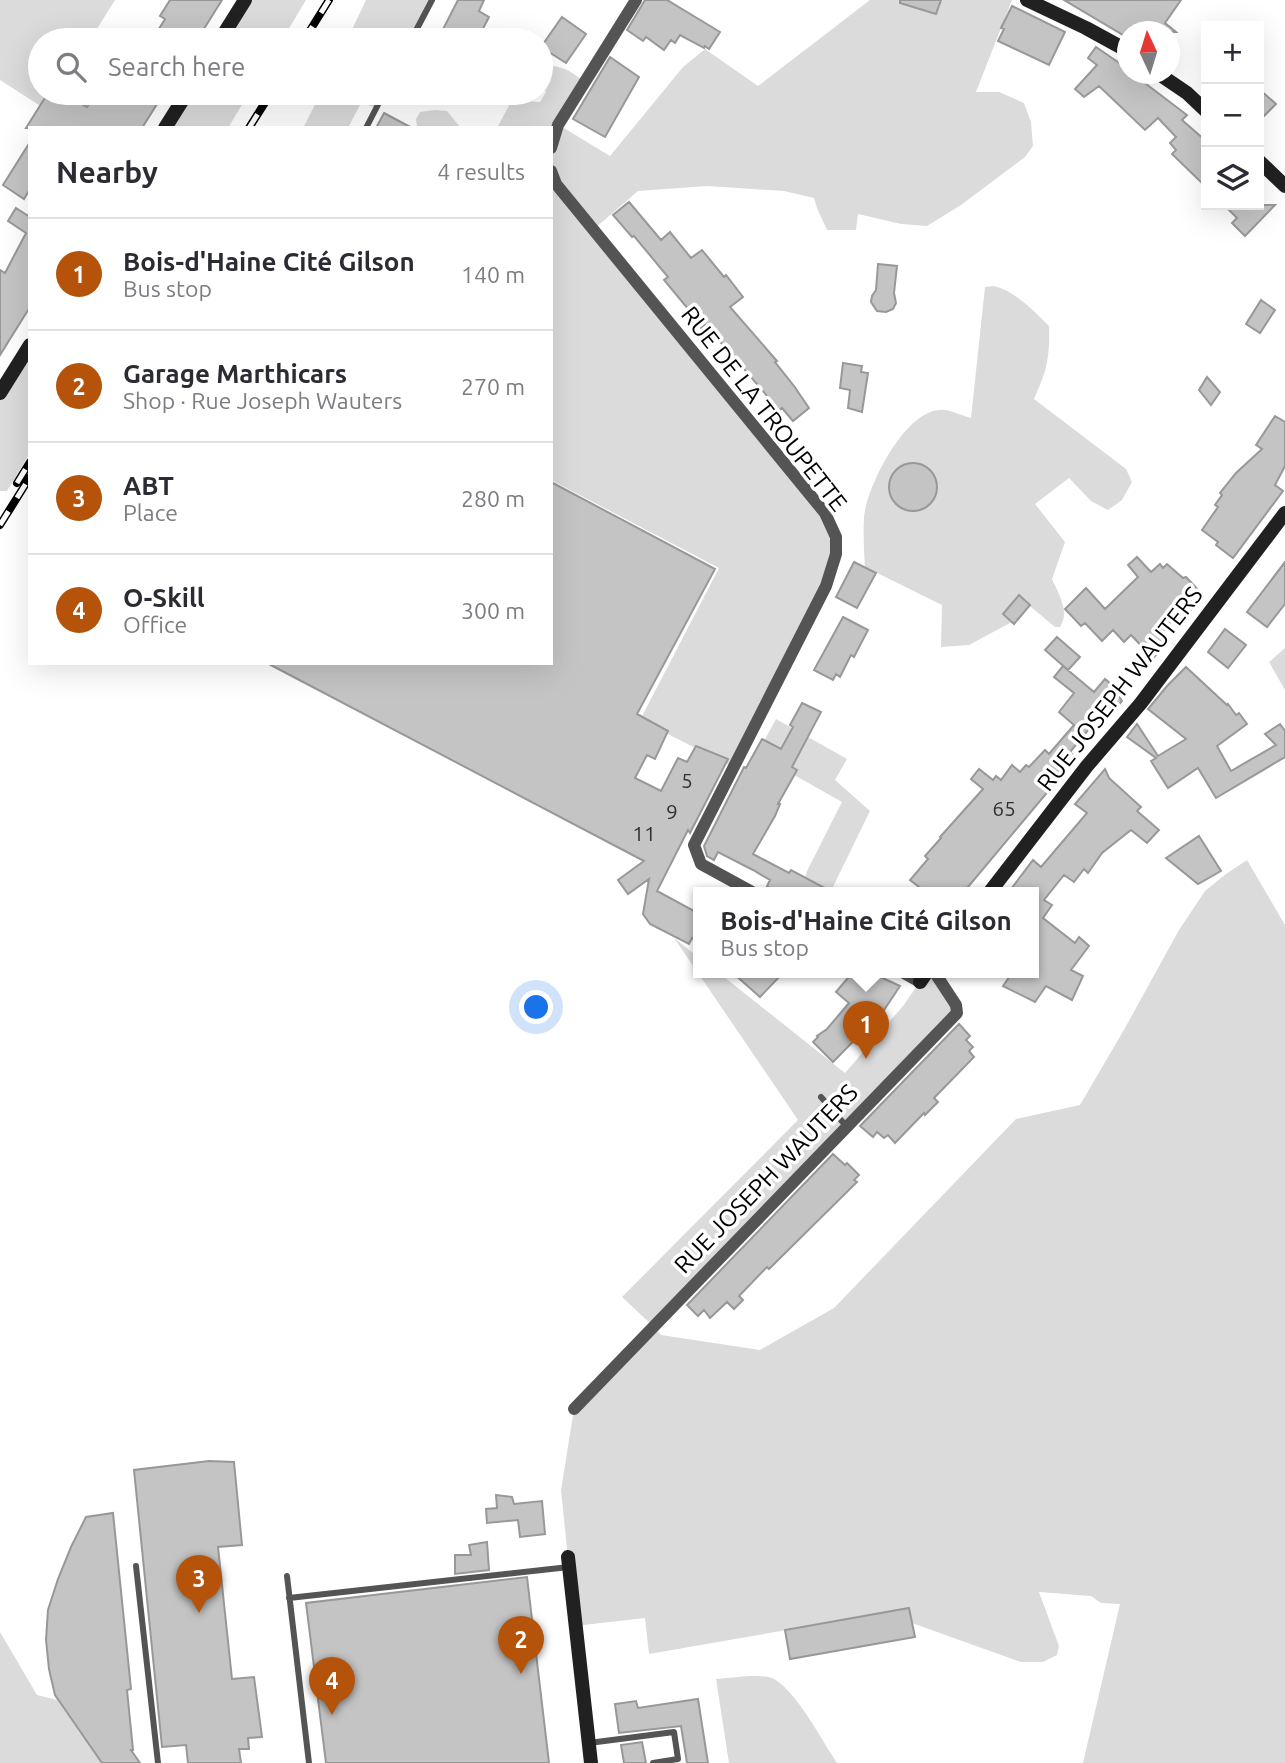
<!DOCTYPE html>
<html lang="en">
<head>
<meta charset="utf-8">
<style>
	:root { --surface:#fff; --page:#f2f2f3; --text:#2b2b33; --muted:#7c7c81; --line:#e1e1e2; --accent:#b45309 }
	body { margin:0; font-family:Ubuntu,sans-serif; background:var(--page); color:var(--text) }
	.controls { position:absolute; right:21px; top:21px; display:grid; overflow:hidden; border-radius:0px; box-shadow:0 7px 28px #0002 }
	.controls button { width:63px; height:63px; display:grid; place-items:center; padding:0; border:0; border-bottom:2px solid var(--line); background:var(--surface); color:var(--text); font:35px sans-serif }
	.compass { position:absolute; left:1117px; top:21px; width:63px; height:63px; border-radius:50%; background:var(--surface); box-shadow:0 7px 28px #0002; rotate:356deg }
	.you { position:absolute; left:537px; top:1008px; width:24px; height:24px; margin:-18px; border:5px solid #fff; border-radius:50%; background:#1a73e8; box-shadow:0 0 0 10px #1a73e833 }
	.badge { display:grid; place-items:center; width:46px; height:46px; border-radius:50%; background:var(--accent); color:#fff; font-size:23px; font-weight:700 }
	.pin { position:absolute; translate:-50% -58px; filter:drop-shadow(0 2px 4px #0008) }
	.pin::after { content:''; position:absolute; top:37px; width:24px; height:21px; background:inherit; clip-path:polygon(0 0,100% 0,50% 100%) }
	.popup { position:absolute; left:693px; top:887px; width:346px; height:91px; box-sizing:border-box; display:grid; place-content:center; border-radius:0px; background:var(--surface); filter:drop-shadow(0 2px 5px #0005); font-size:23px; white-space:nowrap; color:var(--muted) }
	.popup b { font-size:26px; color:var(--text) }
	.popup::after { content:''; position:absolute; left:50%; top:100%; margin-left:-14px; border:14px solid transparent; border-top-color:var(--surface) }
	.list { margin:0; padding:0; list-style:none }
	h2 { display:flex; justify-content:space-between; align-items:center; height:91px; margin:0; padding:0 28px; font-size:30px }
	h2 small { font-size:23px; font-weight:400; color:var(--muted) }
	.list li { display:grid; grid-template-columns:46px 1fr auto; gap:21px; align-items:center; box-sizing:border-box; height:112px; padding:0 28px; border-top:2px solid var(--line) }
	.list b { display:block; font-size:26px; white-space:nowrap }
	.list p { margin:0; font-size:23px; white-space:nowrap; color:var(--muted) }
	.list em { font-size:23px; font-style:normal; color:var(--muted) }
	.icon { flex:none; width:38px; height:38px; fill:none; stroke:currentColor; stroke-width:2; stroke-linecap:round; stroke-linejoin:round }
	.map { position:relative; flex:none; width:1285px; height:1763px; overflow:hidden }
	.search { position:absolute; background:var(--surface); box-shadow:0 7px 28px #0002; left:28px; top:28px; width:525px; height:77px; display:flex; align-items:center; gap:18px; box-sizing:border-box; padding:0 24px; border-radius:38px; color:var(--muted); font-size:26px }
	.panel { position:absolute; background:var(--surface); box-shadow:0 7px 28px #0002; left:28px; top:126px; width:525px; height:539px; border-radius:0px }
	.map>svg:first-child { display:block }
	.green { fill:#dbdbdb }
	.building { fill:#c4c4c4; stroke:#989898; stroke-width:2 }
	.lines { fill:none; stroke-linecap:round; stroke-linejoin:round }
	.lane { stroke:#545454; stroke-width:6 }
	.street { stroke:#545454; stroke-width:12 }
	.secondary { stroke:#212121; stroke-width:14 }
	.rail-casing { stroke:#000; stroke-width:8 }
	.rail { stroke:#fff; stroke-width:5; stroke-dasharray:16; stroke-linecap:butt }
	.labels { text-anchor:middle; stroke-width:7; stroke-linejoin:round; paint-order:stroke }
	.number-label { font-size:21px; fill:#313131 }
	.street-label { font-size:24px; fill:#000; stroke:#fff }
</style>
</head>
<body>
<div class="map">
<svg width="1285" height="1763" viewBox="0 0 1285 1763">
	<rect width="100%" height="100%" fill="#fff"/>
	<!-- green -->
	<path class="green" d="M0,0h115l-25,40h-50v53h11l-9,14 -42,-27z
		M245,0h61l-24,40h-62z
		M366,0h66l-21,40h-64z
		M870,0h142l-36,92h23l25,11 7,19 2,24 -8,11 -64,48 -34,21 -26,-2 -43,-10 -2,16h-29l-10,-22 -3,-10 -30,-7 -77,-5 -69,5 -44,38 231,284 11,41 -103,213 -93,-47 79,-152 -168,-88 2,-54 -2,-1v-297h-54l15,-28 28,2 6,-10c-4,-11 -4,-17 4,-26 15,0 24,8 35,16l-26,43 51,31 73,-89 22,-18 53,37z
		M187,93h62l-21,35h-63z
		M321,93h63l-7,15 -16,-5 -13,25h-45z
		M435,110l12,1 14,17h-41l-3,-2 -1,-7 4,-7z
		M994,286c21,5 40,25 55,40 1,31 -2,45 -15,73l92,70 6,13 -10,18 -14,10 -17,-9 -22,-23 -34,26 30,38 -13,37c7,16 18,32 8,48h-5l-30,-25 -15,21 -41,22 -28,2 1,-42 -77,-38c-1,-16 -2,-34 -1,-50 3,-31 43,-112 81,-107 8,1 18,6 26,8l14,-131z
		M30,345v108l-23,38h-7v-98z
		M1285,648v42l-16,-28z
		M776,719l71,40 -12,21 35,31 -40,82 -26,-12 3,-10 35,-69 -85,-48z
		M1247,860l38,65v838h-202l37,-159 -19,-1 -10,-7 -52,-4 20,54 -2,9 -14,7h-22l-137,-49 -235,41 -4,-36 -70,8 -14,-136 13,-81 80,-82 -32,-30 176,-177 -100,-147h21l126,100 58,-67 23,-33h9l21,32 -302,322 7,8 99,15 74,-42 182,-189 64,-14 45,-77 54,-98 26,-39 21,-17z
		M674,938l24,19v16z
		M0,1632l37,63 20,5 44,63h-101z
		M749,1676c7,0 16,0 23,2 22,9 51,64 65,85h-108l-13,-84z"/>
	<!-- building -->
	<path class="building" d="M170,0h52l-25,40h-45l13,-21 -5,-3z
		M458,0h26l-5,11 10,6 -12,23h-28l-9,-5z
		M645,0h22l53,32 -11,17 -4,-3 -1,2 -24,-13 -5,8 -4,-3 -7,10 -18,-13 -3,4 -16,-11z
		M900,0h41l-5,14 -36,-11z
		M1064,0h117l-16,23 11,9h-48v6z
		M1012,6l53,26 -16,33 -51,-24 6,-12 -3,-1z
		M562,17l24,17 -20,29 -25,-16z
		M1096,47l32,22v5h5l54,41 -5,5 24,21v46l-34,-33 4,-4 -6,-7 6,-6 -18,-19 -13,12 -46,-44 -15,11 -9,-8 22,-24 -9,-7z
		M610,57l29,20 -34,60 -32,-18z
		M1259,89l17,15 -17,17z
		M48,93h13l26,14 9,-14h68l-22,35h-116z
		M384,113l28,15h-36z
		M30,142v47l-6,10 -21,-14z
		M629,202l32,38 9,-8 21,26 11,-8 22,27 2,-2 17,22 -13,10 47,54 -2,1 19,24 15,22 -16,13 -11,-13 -6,5 -11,-14 3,-2 -36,-42 -27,-30 -4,3 -5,-6 -9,-11 2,-1 -25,-30 4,-3 -34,-41 -2,1 -19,-22z
		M1224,205h51l-30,31 -13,-13 5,-5z
		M16,208l14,9v90l-30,48v-85l5,3 21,-40 -18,-12z
		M878,264l19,2 -3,27 2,10 -3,6 -7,3 -9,-1 -6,-9 1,-6 4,-6z
		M1261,300l14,10 -15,23 -14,-9z
		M843,363l19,3 -1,6 7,1 -6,39 -14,-4 2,-18 -10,-2z
		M1207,377l13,15 -9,13 -12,-15z
		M1275,416l10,6v44l-10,19 8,6 -50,67 -17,-13 2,-3 -16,-12 16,-23 -3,-2 7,-10 -2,-2 16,-20 26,-24 -6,-4z
		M889 487a24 24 0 1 1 48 0a24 24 0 1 1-48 0Z
		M551,482l164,87 -78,145 31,17 -13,28 -8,-4 -12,23 26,13 17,-33 9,4 9,-16 32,13 -38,74 -2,-3 -31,61 41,22v28l-6,-3 -3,6 -39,-20 -7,-10 6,-35 -21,15 -10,-14 26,-19 -377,-198h284z
		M1137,557l14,15 9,-8 3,4 4,-4 16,14 3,-1 18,19 -16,17 -5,-5 -16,18 -7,10 7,8 -14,14 -22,-23 -7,7 -11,-12 -11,11 -17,-18 -4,3 -16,-17 21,-21 19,21 33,-32 -10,-12z
		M854,562l22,11 -19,35 -21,-11z
		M1285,562v42l-18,23 -20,-15z
		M1019,595l11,10 -16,19 -11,-10z
		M843,617l25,13 -14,27 -3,-2 -11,22 -4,-3 -3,6 -19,-10z
		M1225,629l21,16 -18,23 -20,-16z
		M1057,637l23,20 -12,13 -23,-20z
		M1063,666l31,26 11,-13 6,5 11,17 -18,22 -6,-5 -28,34 6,6 -113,135h-36l-17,-13 18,-21 -3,-3 16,-18 -1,-1 43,-48 -12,-10 8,-10 14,11 3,-4 5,4 11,-15 8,7 6,-7 3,2 16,-17 4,4 25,-29 -15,-13 15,-19 -20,-16z
		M1186,667l41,38 1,-1 8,11 3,-2 8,11 -30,22 14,25 45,-26 -11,-11 15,-10 5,7v26l-69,41 -18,-30 -30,20 -17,-27 5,-3 -29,-21 10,-13 21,32 28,-17 -38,-30 19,-23z
		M802,703l19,9 -29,55 5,3 -19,34h2l-5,12 -22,38 36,19 2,-3 43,23h-55l-12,-7 3,-6 -17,-10 -35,-18 -4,8 -7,-4 -3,-10 40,-79 2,1 16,-29 19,10 12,-22 -3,-2z
		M1105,769l4,9 32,29 -4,4 22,19 -12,13 -16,-13 -29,23 -14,20 -4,-4 -10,13 -10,-7 -20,25 8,5 -9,13 32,25 4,-6 10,9 -18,24 12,6 -11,24 -26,-14 -11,16 -32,-16 9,-13h22v-80h-26l25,-33 8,7 46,-54 -12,-9z
		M1199,836l22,35 -23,13 -32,-26z
		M733,973h50l-23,24z
		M852,973h20l28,13 -16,24 -51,52 -20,-20 5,-5 -1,-1 10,-7 22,-26 -13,-11z
		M959,1024l11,12 -4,4 7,7 -4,4 5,6 -40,41 4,4 -13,13 -1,-2 -29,30 -7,-8 -4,3 -7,-6 -4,5 -13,-11z
		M833,1154l12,11 2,-2 12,12 -5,5 3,2 -88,87 -2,-2 -28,29 4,4 -9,9 -7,-7 -17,16 -6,-8 -6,6 -11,-11z
		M209,1461l25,1 8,83 -24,2 14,132 22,-2 8,60 -14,1 1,11h-10l2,14h-53l-2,-18 -24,2 -28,-277z
		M496,1495l16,2 2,7 28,-3 3,33 -25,3 -2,-17 -31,3 -1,-14 11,-1z
		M113,1513l18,176 -4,1 6,60h-2l9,13h-38l-47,-68 -6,-26 -3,-29 2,-30 10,-31 13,-32 15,-30z
		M487,1542l2,28 -34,4v-19h16l-2,-10z
		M527,1577l22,186h-223l-20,-160z
		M909,1608l6,29 -125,22 -5,-29z
		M698,1699l10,64h-21l-6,-37 -62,7 -4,-29 21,-3 2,7z
		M642,1742l4,21h-22l-3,-18z"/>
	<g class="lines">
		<!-- lane -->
		<path class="lane" d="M411,40l21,-40
			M366,128l18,-35
			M821,1097l26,30
			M136,1566l22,197
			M287,1576l22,187
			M289,1598l280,-31
			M589,1743l85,-11 4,27 -25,4"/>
		<!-- street -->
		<path class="street" d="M551,148l7,-23 78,-125
			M551,171l5,13 269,329 11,24v17l-10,32 -132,259 7,19 53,29
			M904,973l16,9
			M574,1409l383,-396 -1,-8 -21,-32"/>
		<!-- secondary -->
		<path class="secondary" d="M1027,0l59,28 42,23
			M220,40l25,-40
			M1159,74l28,19 19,18
			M165,128l22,-35
			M1259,161l26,25
			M0,393l30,-48
			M989,893l98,-127 54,-63 144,-190
			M920,982l6,-9
			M568,1557l23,206"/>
		<defs>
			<path id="rail" d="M304,40l25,-40
				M249,128l22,-35
				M17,483l13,-21
				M0,525l30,-48"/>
		</defs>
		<!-- rail casing -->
		<use href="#rail" class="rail-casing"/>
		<!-- rail -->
		<use href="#rail" class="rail"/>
	</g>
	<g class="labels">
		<!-- number labels -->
		<g class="number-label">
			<text x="687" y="788">5</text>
			<text x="1004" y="816">65</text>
			<text x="672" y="819">9</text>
			<text x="644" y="841">11</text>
		</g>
		<!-- street labels -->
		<g class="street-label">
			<text transform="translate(764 409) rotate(52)" y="8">RUE DE LA TROUPETTE</text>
			<text transform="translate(1120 689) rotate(-52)" y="8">RUE JOSEPH WAUTERS</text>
			<text transform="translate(766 1179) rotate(-46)" y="8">RUE JOSEPH WAUTERS</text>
		</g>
	</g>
</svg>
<div class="controls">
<button>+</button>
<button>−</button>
<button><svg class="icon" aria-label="layers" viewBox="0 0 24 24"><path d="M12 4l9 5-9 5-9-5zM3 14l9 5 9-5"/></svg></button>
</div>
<svg class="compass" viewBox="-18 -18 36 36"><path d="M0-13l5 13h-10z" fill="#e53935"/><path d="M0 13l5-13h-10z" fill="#7c7c81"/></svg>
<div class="you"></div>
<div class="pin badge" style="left:866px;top:1059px">1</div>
<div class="popup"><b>Bois-d'Haine Cité Gilson</b>Bus stop</div>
<div class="pin badge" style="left:521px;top:1674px">2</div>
<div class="pin badge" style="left:199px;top:1613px">3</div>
<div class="pin badge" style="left:332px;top:1715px">4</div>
<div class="search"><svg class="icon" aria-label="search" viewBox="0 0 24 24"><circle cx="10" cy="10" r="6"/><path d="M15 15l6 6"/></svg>Search here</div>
<section class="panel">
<h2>Nearby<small>4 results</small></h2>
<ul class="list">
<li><span class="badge">1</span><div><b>Bois-d'Haine Cité Gilson</b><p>Bus stop</p></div><em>140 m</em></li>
<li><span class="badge">2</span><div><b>Garage Marthicars</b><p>Shop · Rue Joseph Wauters</p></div><em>270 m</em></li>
<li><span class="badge">3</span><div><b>ABT</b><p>Place</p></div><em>280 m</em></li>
<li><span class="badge">4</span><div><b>O-Skill</b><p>Office</p></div><em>300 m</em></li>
</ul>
</section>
</div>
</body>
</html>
